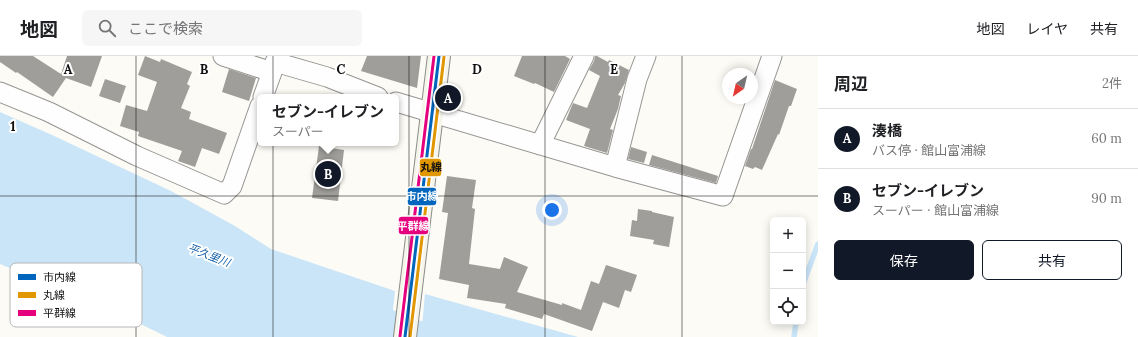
<!DOCTYPE html>
<html lang="ja">
<head>
<meta charset="utf-8">
<style>
	:root { --surface:#fff; --page:#f6f6f6; --text:#202124; --muted:#757577; --line:#e0e0e0; --accent:#111827 }
	body { margin:0; font-family:Lora,"Noto Sans JP",serif; background:var(--page); color:var(--text) }
	.controls { position:absolute; right:12px; bottom:12px; display:grid; overflow:hidden; border-radius:6px; box-shadow:0 2px 10px #0003 }
	.controls button { width:36px; height:36px; display:grid; place-items:center; padding:0; border:0; border-bottom:1px solid var(--line); background:var(--surface); color:var(--text); font:20px sans-serif }
	.compass { position:absolute; left:722px; top:12px; width:36px; height:36px; border-radius:50%; background:var(--surface); box-shadow:0 2px 10px #0003; rotate:214deg }
	.you { position:absolute; left:552px; top:154px; width:14px; height:14px; margin:-10px; border:3px solid #fff; border-radius:50%; background:#1a73e8; box-shadow:0 0 0 6px #1a73e833 }
	.badge { display:grid; place-items:center; width:26px; height:26px; border-radius:50%; background:var(--accent); color:#fff; font-size:13px; font-weight:700 }
	.pin { position:absolute; translate:-50% -50%; border:2px solid #fff; box-shadow:0 1px 4px #0006 }
	.popup { position:absolute; left:257px; top:38px; width:142px; height:52px; box-sizing:border-box; display:grid; place-content:center; border-radius:6px; background:var(--surface); filter:drop-shadow(0 1px 3px #0005); font-size:13px; white-space:nowrap; color:var(--muted) }
	.popup b { font-size:15px; color:var(--text) }
	.popup::after { content:''; position:absolute; left:50%; top:100%; margin-left:-8px; border:8px solid transparent; border-top-color:var(--surface) }
	.list { margin:0; padding:0; list-style:none }
	h2 { display:flex; justify-content:space-between; align-items:center; height:52px; margin:0; padding:0 16px; font-size:17px }
	h2 small { font-size:13px; font-weight:400; color:var(--muted) }
	.list li { display:grid; grid-template-columns:26px 1fr auto; gap:12px; align-items:center; box-sizing:border-box; height:60px; padding:0 16px; border-top:1px solid var(--line) }
	.list b { display:block; font-size:15px; white-space:nowrap }
	.list p { margin:0; font-size:13px; white-space:nowrap; color:var(--muted) }
	.list em { font-size:13px; font-style:normal; color:var(--muted) }
	.actions { display:flex; gap:8px; padding:12px 16px }
	.actions a { flex:1; padding:9px 0; border:1px solid var(--accent); border-radius:6px; text-align:center; font-size:14px; color:var(--accent) }
	.actions .main { background:var(--accent); color:#fff }
	.icon { flex:none; width:22px; height:22px; fill:none; stroke:currentColor; stroke-width:2; stroke-linecap:round; stroke-linejoin:round }
	.map { position:relative; flex:none; width:818px; height:281px; overflow:hidden }
	header { display:flex; align-items:center; gap:24px; box-sizing:border-box; height:56px; padding:0 20px; background:var(--surface); border-bottom:1px solid var(--line) }
	header strong { font-size:19px }
	nav { display:flex; gap:22px; margin-inline-start:auto; font-size:14px }
	.search { width:280px; height:36px; background:var(--page); display:flex; align-items:center; gap:10px; box-sizing:border-box; padding:0 14px; border-radius:6px; color:var(--muted); font-size:15px }
	main { display:flex }
	aside { flex:1; background:var(--surface) }
	.map>svg:first-child { display:block }
	.water { fill:#cae5f8 }
	.lines { fill:none; stroke-linecap:round; stroke-linejoin:round }
	.stream { stroke:#cae5f8; stroke-width:5.5 }
	.river { stroke:#cae5f8; stroke-width:32 }
	.building { fill:#a09e9a }
	.street-casing { stroke:#969593; stroke-width:21 }
	.secondary-casing { stroke:#8c8c89; stroke-width:24 }
	.street { stroke:#fffefe; stroke-width:19 }
	.secondary { stroke:#f5f5eb; stroke-width:22 }
	.bus-1-casing { stroke:#fff; stroke-width:6 }
	.bus-2-casing { stroke:#fff; stroke-width:6 }
	.bus-3-casing { stroke:#fff; stroke-width:6 }
	.bus-1 { stroke:#0065bd; stroke-width:3 }
	.bus-2 { stroke:#e09702; stroke-width:3 }
	.bus-3 { stroke:#e5007d; stroke-width:3 }
	.grid { fill:none; stroke:#0f0f0f; stroke-width:1; stroke-opacity:0.55 }
	.labels { text-anchor:middle; stroke-width:4; stroke-linejoin:round; paint-order:stroke }
	.water-label { font-size:11px; font-style:italic; fill:#125ea8; stroke:#fff }
	.key { fill:#fff; stroke:#b7b7b7; stroke-width:1 }
	.key-label { font-size:11px; fill:#0f0f0f }
	.grid-label { font-size:13px; text-anchor:middle; font-weight:bold; fill:#0f0f0f; stroke:#fff; stroke-width:4; stroke-linejoin:round; paint-order:stroke }
	.line-badge { stroke:#fff; stroke-width:1.5 }
	.badge-label { font-size:11px; text-anchor:middle; font-weight:bold; fill:#fff }
	.pale-badge-label { font-size:11px; text-anchor:middle; font-weight:bold; fill:#111 }
</style>
</head>
<body>
<header>
<strong>地図</strong>
<div class="search"><svg class="icon" aria-label="search" viewBox="0 0 24 24"><circle cx="10" cy="10" r="6"/><path d="M15 15l6 6"/></svg>ここで検索</div>
<nav><a>地図</a><a>レイヤ</a><a>共有</a></nav>
</header>
<main>
<div class="map">
<svg width="818" height="281" viewBox="0 0 818 281">
	<rect width="100%" height="100%" fill="#fcfbf5"/>
	<!-- water -->
	<path class="water" d="M0,56l52,23 119,56 64,35 36,23 124,42 -5,46h-223l-55,-27 -112,-46z
		M425,238l153,43h-157z"/>
	<g class="lines">
		<!-- stream -->
		<path class="stream" d="M803,228l15,-40
			M794,281l2,-15"/>
		<!-- river -->
		<path class="river" d="M351,255l67,26"/>
	</g>
	<!-- building -->
	<path class="building" d="M0,0h33l28,18 6,-18h35l-11,31 -25,-9 -13,19 -36,-25 -1,1 -16,-11z
		M145,0l15,6 1,-3 31,13 -5,12 3,2 -9,22 10,4 -2,7 38,14 -8,21 -17,-6 -7,19 -17,-6 4,-10 -44,-15 1,-4 -19,-6 6,-21 21,6 10,-29 -19,-7z
		M367,0h54l-4,32 -56,-17z
		M522,0h43l5,3 -16,33 -19,-9 -1,1 -20,-8z
		M595,0h2l11,6 1,-2 20,10 -4,13 -7,12 3,1 -3,13 -8,20 3,1 -6,23 -23,-7 6,-17 -24,-9 7,-17 14,5 13,-32 -11,-6 5,-9z
		M229,13l27,9 -7,23 -27,-9z
		M105,23l21,7 -6,17 -21,-7z
		M775,24l22,9 -6,17h-2l-10,29 -1,-1 -16,36 -7,-3 -2,2 -8,-3 6,-17h1z
		M319,90l25,4 -6,51 -26,-3z
		M631,91l16,5 -3,11 -16,-4z
		M652,99l66,21 -2,7 -67,-18z
		M447,120l29,4 -4,28 3,1 -6,55 31,5 4,-12 24,10 -11,25 45,13v-2l19,7 10,-29 8,3 7,-19 31,10 -6,17 -6,-2 -6,18 -16,-6 -11,29 -48,-17 -2,5 -37,-11 1,-4 -39,-6 2,-13 -30,-6 9,-66 -6,-1z
		M638,153l14,2v1l22,5 -5,30 -16,-3 1,-4 -24,-4 2,-16 5,1z"/>
	<g class="lines">
		<defs>
			<path id="street" d="M223,0l49,16
				M275,6l52,15 51,20
				M0,36l49,20 88,44 87,38 8,-8 28,-80
				M263,41l13,-36
				M396,46l219,65 108,29 49,-140
				M540,89l44,-89
				M615,111l22,-88 9,-23"/>
			<path id="secondary" d="M405,281l34,-281"/>
		</defs>
		<!-- street casing -->
		<use href="#street" class="street-casing"/>
		<!-- secondary casing -->
		<use href="#secondary" class="secondary-casing"/>
		<!-- street -->
		<use href="#street" class="street"/>
		<!-- secondary -->
		<use href="#secondary" class="secondary"/>
		<defs>
			<path id="bus-1" d="M405,281l34,-281"/>
			<path id="bus-2" d="M410,281l34,-280"/>
			<path id="bus-3" d="M400,280l34,-280"/>
		</defs>
		<!-- bus-1 casing -->
		<use href="#bus-1" class="bus-1-casing"/>
		<!-- bus-2 casing -->
		<use href="#bus-2" class="bus-2-casing"/>
		<!-- bus-3 casing -->
		<use href="#bus-3" class="bus-3-casing"/>
		<!-- bus-1 -->
		<use href="#bus-1" class="bus-1"/>
		<!-- bus-2 -->
		<use href="#bus-2" class="bus-2"/>
		<!-- bus-3 -->
		<use href="#bus-3" class="bus-3"/>
	</g>
	<!-- grid -->
	<path class="grid" d="M136,0v281M273,0v281M409,0v281M545,0v281M682,0v281M0,140h818"/>
	<g class="labels">
		<!-- water labels -->
		<g class="water-label">
			<text transform="translate(209 199) rotate(21)" y="4">平久里川</text>
		</g>
	</g>
	<!-- legend -->
	<rect x="10" y="207" width="132" height="64" rx="6" class="key"/>
	<rect x="18" y="218" width="18" height="6" fill="#0065bd"/>
	<rect x="18" y="236" width="18" height="6" fill="#e09702"/>
	<rect x="18" y="254" width="18" height="6" fill="#e5007d"/>
	<g class="key-label">
		<text x="43" y="225">市内線</text>
		<text x="43" y="243">丸線</text>
		<text x="43" y="261">平群線</text>
	</g>
	<g class="grid-label">
		<text x="68" y="18">A</text>
		<text x="204" y="18">B</text>
		<text x="341" y="18">C</text>
		<text x="477" y="18">D</text>
		<text x="614" y="18">E</text>
		<text x="13" y="75">1</text>
	</g>
	<g class="line-badge">
		<rect x="419" y="102" width="23" height="19" rx="4" fill="#e09702"/>
		<rect x="407" y="131" width="30" height="19" rx="4" fill="#0065bd"/>
		<rect x="398" y="160" width="31" height="19" rx="4" fill="#e5007d"/>
	</g>
	<g class="badge-label">
		<text x="422" y="144">市内線</text>
		<text x="413" y="174">平群線</text>
	</g>
	<g class="pale-badge-label">
		<text x="431" y="115">丸線</text>
	</g>
</svg>
<div class="controls">
<button>+</button>
<button>−</button>
<button><svg class="icon" aria-label="locate" viewBox="0 0 24 24"><circle cx="12" cy="12" r="6"/><path d="M12 2v4M12 18v4M2 12h4M18 12h4"/></svg></button>
</div>
<svg class="compass" viewBox="-18 -18 36 36"><path d="M0-13l5 13h-10z" fill="#e53935"/><path d="M0 13l5-13h-10z" fill="#757577"/></svg>
<div class="you"></div>
<div class="pin badge" style="left:448px;top:42px">A</div>
<div class="pin badge" style="left:328px;top:118px">B</div>
<div class="popup"><b>セブン-イレブン</b>スーパー</div>
</div>
<aside>
<h2>周辺<small>2件</small></h2>
<ul class="list">
<li><span class="badge">A</span><div><b>湊橋</b><p>バス停 · 館山富浦線</p></div><em>60 m</em></li>
<li><span class="badge">B</span><div><b>セブン-イレブン</b><p>スーパー · 館山富浦線</p></div><em>90 m</em></li>
</ul>
<div class="actions"><a class="main">保存</a><a>共有</a></div>
</aside>
</main>
</body>
</html>
